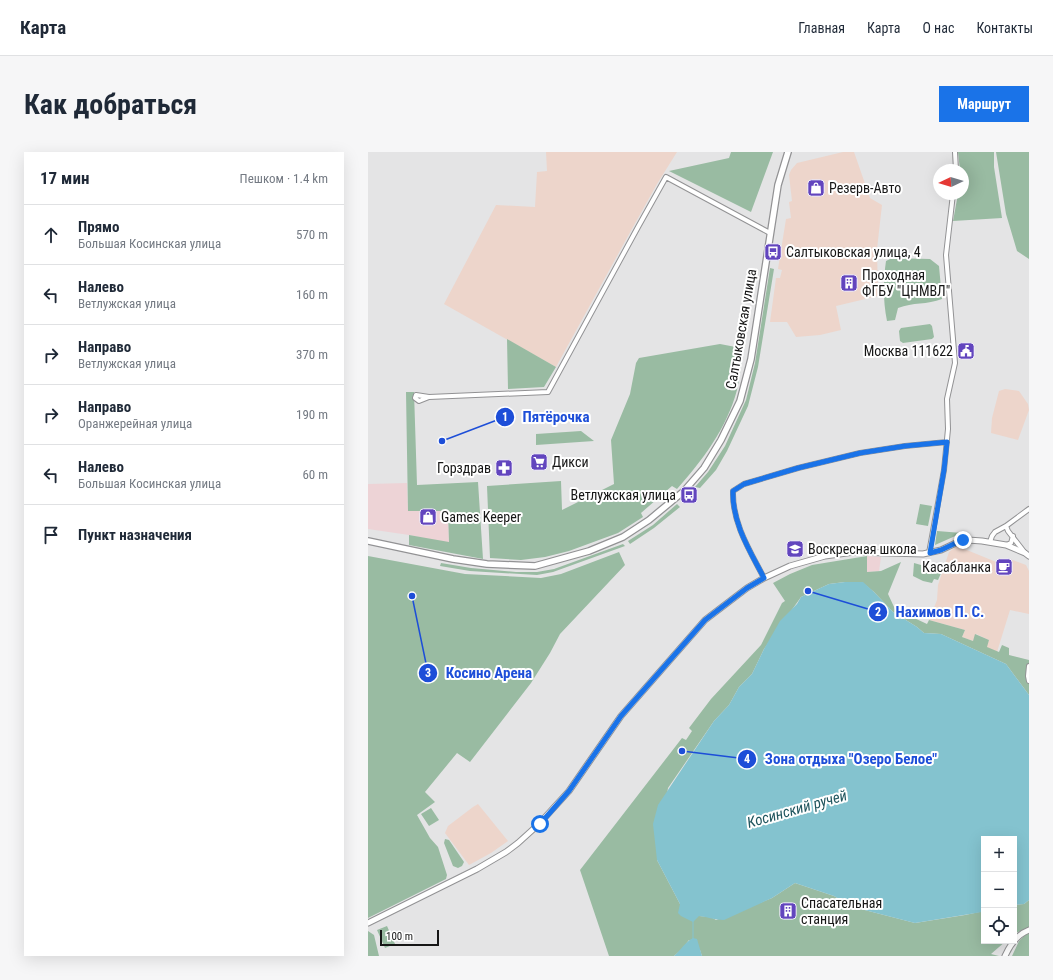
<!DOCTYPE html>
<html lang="ru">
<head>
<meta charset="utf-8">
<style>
	:root { --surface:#fff; --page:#f6f6f7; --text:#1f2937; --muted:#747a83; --line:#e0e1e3; --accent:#1a73e8 }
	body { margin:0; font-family:"Roboto Condensed",sans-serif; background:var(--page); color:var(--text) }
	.controls { position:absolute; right:12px; bottom:12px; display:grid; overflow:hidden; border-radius:0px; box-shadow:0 4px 16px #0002 }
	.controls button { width:36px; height:36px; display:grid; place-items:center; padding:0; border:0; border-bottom:1px solid var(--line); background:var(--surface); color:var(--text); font:20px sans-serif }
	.compass { position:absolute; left:565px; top:12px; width:36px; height:36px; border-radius:50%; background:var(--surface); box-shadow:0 4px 16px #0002; rotate:266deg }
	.scale { position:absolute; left:12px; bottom:10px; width:59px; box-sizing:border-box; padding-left:4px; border:2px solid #161616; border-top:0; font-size:11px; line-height:14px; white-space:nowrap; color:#161616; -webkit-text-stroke:3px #fff; paint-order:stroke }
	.stop { position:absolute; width:12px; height:12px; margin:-9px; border:3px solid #1a73e8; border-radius:50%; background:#fff }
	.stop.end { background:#1a73e8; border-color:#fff; box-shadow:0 1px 4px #0008 }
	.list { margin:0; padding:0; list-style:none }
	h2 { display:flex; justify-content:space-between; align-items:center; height:52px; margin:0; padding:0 16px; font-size:17px }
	h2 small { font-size:13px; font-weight:400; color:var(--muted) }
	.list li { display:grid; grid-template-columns:26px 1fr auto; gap:12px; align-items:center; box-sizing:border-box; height:60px; padding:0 16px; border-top:1px solid var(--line) }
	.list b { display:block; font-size:15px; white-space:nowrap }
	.list p { margin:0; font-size:13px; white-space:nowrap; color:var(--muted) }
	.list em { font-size:13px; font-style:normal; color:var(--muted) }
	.icon { flex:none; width:22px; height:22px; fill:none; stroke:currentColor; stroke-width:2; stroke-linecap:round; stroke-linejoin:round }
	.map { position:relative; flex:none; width:661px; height:804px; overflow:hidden; border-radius:0px }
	header { display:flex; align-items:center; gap:24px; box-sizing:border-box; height:56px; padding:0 20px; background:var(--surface); border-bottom:1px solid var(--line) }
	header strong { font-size:19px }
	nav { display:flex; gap:22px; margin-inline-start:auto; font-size:14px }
	.intro { display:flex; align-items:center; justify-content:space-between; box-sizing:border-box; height:96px; padding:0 24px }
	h1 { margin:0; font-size:28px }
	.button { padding:10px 18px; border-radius:0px; background:var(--accent); color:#fff; font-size:14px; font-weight:700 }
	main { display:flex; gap:24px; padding:0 24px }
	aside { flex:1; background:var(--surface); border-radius:0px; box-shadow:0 4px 16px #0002 }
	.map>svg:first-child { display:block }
	.commercial { fill:#edd3d6 }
	.industrial { fill:#edd5cb }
	.green { fill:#99bba2 }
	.water { fill:#84c3cf }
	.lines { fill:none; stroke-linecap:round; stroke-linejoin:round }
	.stream { stroke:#84c3cf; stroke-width:1 }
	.minor-casing { stroke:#929294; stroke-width:6 }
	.tertiary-casing { stroke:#929294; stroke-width:7 }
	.secondary-casing { stroke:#929294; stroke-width:8 }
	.minor { stroke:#fff; stroke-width:4 }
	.tertiary { stroke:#fff; stroke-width:5 }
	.secondary { stroke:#fff; stroke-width:5.5 }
	.route { stroke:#1a73e8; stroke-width:5 }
	.labels { text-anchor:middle; stroke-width:4; stroke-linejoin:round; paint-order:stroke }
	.poi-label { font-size:14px; fill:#161616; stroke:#fff; text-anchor:start }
	.street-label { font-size:14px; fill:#161616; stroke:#fff }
	.water-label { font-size:15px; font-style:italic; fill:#20565f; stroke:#fff }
	.leader { fill:none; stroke:#1d4ed8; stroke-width:1.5 }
	.callout-dot { fill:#1d4ed8; stroke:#fff; stroke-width:1.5 }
	.mark-label { font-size:12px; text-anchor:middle; font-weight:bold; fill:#fff }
	.callout-label { font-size:15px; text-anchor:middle; font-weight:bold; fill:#1d4ed8; stroke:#fff; stroke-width:4; stroke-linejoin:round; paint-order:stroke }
</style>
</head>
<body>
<header>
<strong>Карта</strong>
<nav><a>Главная</a><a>Карта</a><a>О нас</a><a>Контакты</a></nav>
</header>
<div class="intro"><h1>Как добраться</h1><a class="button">Маршрут</a></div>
<main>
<aside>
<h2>17 мин<small>Пешком · 1.4 km</small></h2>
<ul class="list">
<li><svg class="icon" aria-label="ahead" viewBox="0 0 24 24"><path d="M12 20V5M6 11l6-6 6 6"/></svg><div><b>Прямо</b><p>Большая Косинская улица</p></div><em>570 m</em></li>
<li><svg class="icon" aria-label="left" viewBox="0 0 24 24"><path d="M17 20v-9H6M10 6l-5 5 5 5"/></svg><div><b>Налево</b><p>Ветлужская улица</p></div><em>160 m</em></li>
<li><svg class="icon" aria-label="right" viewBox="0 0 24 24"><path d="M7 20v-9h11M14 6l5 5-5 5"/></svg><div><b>Направо</b><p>Ветлужская улица</p></div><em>370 m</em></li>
<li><svg class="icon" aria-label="right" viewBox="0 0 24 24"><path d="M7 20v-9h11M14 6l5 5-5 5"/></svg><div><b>Направо</b><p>Оранжерейная улица</p></div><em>190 m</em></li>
<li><svg class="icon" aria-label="left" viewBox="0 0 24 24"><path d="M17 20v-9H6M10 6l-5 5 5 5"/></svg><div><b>Налево</b><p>Большая Косинская улица</p></div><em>60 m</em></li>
<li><svg class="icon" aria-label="arrive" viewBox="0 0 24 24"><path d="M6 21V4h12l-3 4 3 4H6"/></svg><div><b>Пункт назначения</b></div></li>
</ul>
</aside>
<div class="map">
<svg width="661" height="804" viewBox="0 0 661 804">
	<rect width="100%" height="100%" fill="#e4e4e5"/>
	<!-- commercial -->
	<path class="commercial" d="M39,331l1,28h40l1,32 -40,-8 -41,-6v-45z
		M499,404l14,1 -2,14 -12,1z"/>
	<!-- industrial -->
	<path class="industrial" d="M178,0h131l-20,32 -24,43 -77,140 -112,-63 52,-99 39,2 2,-35 10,-1z
		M475,0h11l16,46 12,7 -5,44 1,47 -42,10 5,24 -21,5 -24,2 -9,-15h-17l6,-44h4l2,-8 -4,-1 8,-50 5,-1 -2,-16 3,-1 -3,-26 2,-5 6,-7z
		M637,237l14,2 9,13 1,6 -11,30 -27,-7 1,-15 7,-27z
		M589,394l49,20 4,-7 16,6 3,6v43l-19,-4 -13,42 -11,-5 3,-7 -13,-6 -3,7 -11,-4 3,-7 -36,-10 8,-20 1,-15 11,-33z
		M110,652l30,37 -17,12 -22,12 -24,-32 3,-7 25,-19z"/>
	<!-- green -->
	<path class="green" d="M363,0h42l-22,60 -82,-41 60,-13z
		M590,0h36v15l8,51 -49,3 5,-27h5v-24h-3z
		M628,0h33v107l-12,-8 -11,-37z
		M524,106l38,1 9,7 3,33c-15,6 -29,3 -44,9l-3,12 -8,1c-4,-20 -4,-39 -1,-60z
		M402,116l4,1 -16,98 -10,39 -21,45 -11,19 -16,18 -5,-1 13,-15 17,-26 21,-46 9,-37z
		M562,172l2,2 2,11 -2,2 -29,4 -3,-2 -1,-10 2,-3z
		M139,187l49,28 -12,20 -36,2z
		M352,192l21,4 2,3c-2,13 -3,26 -6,39 -10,38 -35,71 -60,99l-5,-3 -31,27 2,4 -25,16 -49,18 -24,6 -24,3 -31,-2 -3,-72 74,-5 1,29 52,-26 -3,-44 19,-46 6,-31 3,-5z
		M38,240h8l3,93 61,-3 5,77 -74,-14v-10l40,7 -1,-31h-40z
		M213,279l13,10 -58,4v-11z
		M309,352l3,3 -26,21 -24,16 -2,-3 25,-16z
		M552,352l12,2 -4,20 -12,-2z
		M569,379l25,2 -27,12z
		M255,392l2,2 -72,26 -16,3 -67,-4 -30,-5 1,-3 30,5 45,4h21l17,-3z
		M251,400l6,13 -65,69 -10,19 -19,30 -61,79 -13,-9 -32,39 10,10 -18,13 13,23 8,9 9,28 -1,4 -78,39v-362l97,18 76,4 20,-4z
		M499,404v16l14,-1 20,-9 -13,32 7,15 32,15 2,-4 36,10 -3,7 11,4 2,-7 14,6 -2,7 12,5 3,-7 7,3v7l20,5v35l-23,-31 -65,-30 -17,-1 -7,-6 -24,-15 -19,-20 -11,-9 -18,-1 -16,2 -28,13 -37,52 -12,25 -13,13 -10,18 -15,16 -46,67 -11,72 23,44 19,12 12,1 5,3 56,-22 23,-15 39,13 19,11 62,16 50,-8 19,-4v30h22l-15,13 8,2h-297l-2,-6 -11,-10 -7,9 -8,7h-65l-29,-86 102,-132 4,2 6,-9 -3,-3 22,-29 50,-54 21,-42 3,-2 -12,-18 17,-9 22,-9z
		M546,411l28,8 -4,9 -4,-1 -2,4 -9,-2 -10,-5z
		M63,656l8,12 -10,6 -8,-12z
		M77,687l4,1 15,22 -2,4 -4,2 -5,-2 -9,-23z
		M661,748v27l-15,7v-29l10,-1z
		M19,774l8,18 -10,4 -8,-18z
		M0,779l6,4 5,21h-11z
		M660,780h1v24h-17l7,-15z"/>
	<!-- water -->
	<path class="water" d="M477,430h18l11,10 19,20 24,15 7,6 17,1 65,30 23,31v205l-5,4 -10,1v-66h-30v72l-2,1 -67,11 -62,-16 -19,-11 -39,-13 -23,15 -48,22c-9,0 -16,-3 -25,-4l-6,6 -12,-6 -3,-3 2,-9 -23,-44 -4,-36 5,-19 56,-84 15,-16 10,-18 13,-13 12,-25 16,-28 17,-17 4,-7 28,-13z
		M325,786l4,1 5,17h-28c6,-5 12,-15 19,-18z"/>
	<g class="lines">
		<!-- stream -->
		<path class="stream" d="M325,788v-19"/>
		<defs>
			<path id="minor" d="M587,0l1,18
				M61,245l-10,4 -4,-3 1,-3 13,2 119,-5 90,-165 28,-50 104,56
				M638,374l2,5 17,22
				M622,390l2,-6 3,-4 11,-6 23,-17
				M638,393l5,-2 2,-7
				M561,401l15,-83 4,-41 -1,-30 8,-36 -9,-108 7,-61
				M396,426c-14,-27 -32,-55 -31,-87l11,-7 54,-16 62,-15 45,-7 42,-4
				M661,514l-1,10 1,5"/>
			<path id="tertiary" d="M0,771l109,-54 29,-17 12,-9 21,-19 30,-33 52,-75 84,-96 42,-32 17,-10 26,-12 35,-10 29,-4 69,2 18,-4 17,-8 10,-2 14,1 24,4 19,8 4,3
				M637,804c5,-11 13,-22 24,-26"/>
			<path id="secondary" d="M0,389l85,18 34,5 48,2 54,-15 34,-14 26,-17 35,-29 20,-23 17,-28 19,-39 11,-42 27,-174 10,-33"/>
		</defs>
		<!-- minor casing -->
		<use href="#minor" class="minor-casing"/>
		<!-- tertiary casing -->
		<use href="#tertiary" class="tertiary-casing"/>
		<!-- secondary casing -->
		<use href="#secondary" class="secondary-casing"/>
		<!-- minor -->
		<use href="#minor" class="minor"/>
		<!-- tertiary -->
		<use href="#tertiary" class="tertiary"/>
		<!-- secondary -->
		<use href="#secondary" class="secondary"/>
	</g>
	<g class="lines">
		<!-- route -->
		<path class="route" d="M172,672l29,-33 52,-75 84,-96 42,-32 17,-10c-14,-27 -32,-55 -31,-87l11,-7 54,-16 62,-15 45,-7 42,-4 -3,28 -14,83 11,-3 17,-8 5,-2"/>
	</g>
	<!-- icons -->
	<defs>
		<symbol id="shop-square" viewBox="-11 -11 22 22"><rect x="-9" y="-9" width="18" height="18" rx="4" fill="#6245be" stroke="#fff"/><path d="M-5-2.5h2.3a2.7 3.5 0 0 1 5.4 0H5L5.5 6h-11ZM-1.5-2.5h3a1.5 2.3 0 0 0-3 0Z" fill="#fff"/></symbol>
		<symbol id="bus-square" viewBox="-11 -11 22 22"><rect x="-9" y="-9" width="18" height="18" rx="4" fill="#6245be" stroke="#fff"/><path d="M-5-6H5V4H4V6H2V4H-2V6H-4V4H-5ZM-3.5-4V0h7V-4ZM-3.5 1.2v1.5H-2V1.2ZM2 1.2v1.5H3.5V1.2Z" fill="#fff"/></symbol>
		<symbol id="building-square" viewBox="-11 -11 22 22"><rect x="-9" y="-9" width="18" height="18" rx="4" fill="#6245be" stroke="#fff"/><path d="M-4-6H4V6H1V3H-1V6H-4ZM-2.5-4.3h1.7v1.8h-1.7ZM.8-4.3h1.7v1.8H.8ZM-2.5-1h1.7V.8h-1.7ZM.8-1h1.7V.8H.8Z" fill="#fff"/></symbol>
		<symbol id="civic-square" viewBox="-11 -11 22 22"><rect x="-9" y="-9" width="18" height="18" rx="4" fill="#6245be" stroke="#fff"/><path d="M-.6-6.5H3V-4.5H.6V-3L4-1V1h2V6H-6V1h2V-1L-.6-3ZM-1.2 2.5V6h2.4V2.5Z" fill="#fff"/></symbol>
		<symbol id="supermarket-square" viewBox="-11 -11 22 22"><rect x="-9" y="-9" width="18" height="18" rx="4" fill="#6245be" stroke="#fff"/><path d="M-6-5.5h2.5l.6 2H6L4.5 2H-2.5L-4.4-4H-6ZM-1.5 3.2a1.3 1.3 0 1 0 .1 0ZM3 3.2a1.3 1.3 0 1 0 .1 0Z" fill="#fff"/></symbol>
		<symbol id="pharmacy-square" viewBox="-11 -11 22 22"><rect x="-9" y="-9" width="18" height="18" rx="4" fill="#6245be" stroke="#fff"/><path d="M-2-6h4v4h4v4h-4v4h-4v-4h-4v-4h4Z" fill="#fff"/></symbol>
		<symbol id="school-square" viewBox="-11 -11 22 22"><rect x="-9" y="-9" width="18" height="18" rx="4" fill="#6245be" stroke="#fff"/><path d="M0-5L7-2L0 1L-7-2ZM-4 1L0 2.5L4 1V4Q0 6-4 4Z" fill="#fff"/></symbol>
		<symbol id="cafe-square" viewBox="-11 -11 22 22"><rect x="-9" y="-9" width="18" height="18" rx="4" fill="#6245be" stroke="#fff"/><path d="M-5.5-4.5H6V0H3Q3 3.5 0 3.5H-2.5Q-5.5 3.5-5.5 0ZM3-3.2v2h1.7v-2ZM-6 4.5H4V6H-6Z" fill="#fff"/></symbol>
	</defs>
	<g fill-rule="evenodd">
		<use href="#shop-square" x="438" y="26" width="20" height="20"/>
		<use href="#bus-square" x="395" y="90" width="20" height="20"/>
		<use href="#building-square" x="471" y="121" width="20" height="20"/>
		<use href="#civic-square" x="588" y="189" width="20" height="20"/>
		<use href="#supermarket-square" x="161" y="300" width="20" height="20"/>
		<use href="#pharmacy-square" x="126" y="306" width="20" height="20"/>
		<use href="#bus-square" x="311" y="333" width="20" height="20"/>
		<use href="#shop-square" x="50" y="355" width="20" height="20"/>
		<use href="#school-square" x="417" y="387" width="20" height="20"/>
		<use href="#cafe-square" x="626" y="405" width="20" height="20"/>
		<use href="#building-square" x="410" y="749" width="20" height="20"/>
	</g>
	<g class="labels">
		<!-- poi labels -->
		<g class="poi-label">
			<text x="461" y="41">Резерв-Авто</text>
			<text x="418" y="105">Салтыковская улица, 4</text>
			<text x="494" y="128">Проходная<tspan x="494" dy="16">ФГБУ "ЦНМВЛ"</tspan></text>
			<text x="585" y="204" text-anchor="end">Москва 111622</text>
			<text x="184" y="315">Дикси</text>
			<text x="123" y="321" text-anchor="end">Горздрав</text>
			<text x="308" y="348" text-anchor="end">Ветлужская улица</text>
			<text x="73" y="370">Games Keeper</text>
			<text x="440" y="402">Воскресная школа</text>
			<text x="623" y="420" text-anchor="end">Касабланка</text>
			<text x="433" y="756">Спасательная<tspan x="433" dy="16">станция</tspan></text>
		</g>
		<!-- street labels -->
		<g class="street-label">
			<text transform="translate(373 177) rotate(-80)" y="5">Салтыковская улица</text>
		</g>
		<!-- water labels -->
		<g class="water-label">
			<text transform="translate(429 657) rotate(-16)" y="5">Косинский ручей</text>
		</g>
	</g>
	<!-- callouts -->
	<path class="leader" d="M74 289L137 265M440 439L510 460M44 444L60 521M314 599L379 607"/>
	<g class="callout-dot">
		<circle cx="74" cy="289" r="4"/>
		<circle cx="440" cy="439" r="4"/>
		<circle cx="44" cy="444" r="4"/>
		<circle cx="314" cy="599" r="4"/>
		<circle cx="137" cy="265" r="10"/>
		<circle cx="510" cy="460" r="10"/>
		<circle cx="60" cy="521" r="10"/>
		<circle cx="379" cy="607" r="10"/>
	</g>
	<g class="mark-label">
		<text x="137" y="269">1</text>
		<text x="510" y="464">2</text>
		<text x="60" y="525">3</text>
		<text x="379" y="611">4</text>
	</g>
	<g class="callout-label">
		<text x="188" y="270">Пятёрочка</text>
		<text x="572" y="465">Нахимов П. С.</text>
		<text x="121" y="526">Косино Арена</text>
		<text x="483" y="612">Зона отдыха "Озеро Белое"</text>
	</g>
</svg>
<div class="controls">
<button>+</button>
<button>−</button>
<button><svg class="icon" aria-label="locate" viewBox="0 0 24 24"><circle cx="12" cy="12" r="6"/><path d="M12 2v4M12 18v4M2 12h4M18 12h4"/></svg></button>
</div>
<svg class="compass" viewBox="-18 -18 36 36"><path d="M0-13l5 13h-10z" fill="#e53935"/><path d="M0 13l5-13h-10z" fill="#747a83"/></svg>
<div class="scale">100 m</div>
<div class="stop" style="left:172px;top:672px"></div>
<div class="stop end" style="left:595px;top:388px"></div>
</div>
</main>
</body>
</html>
